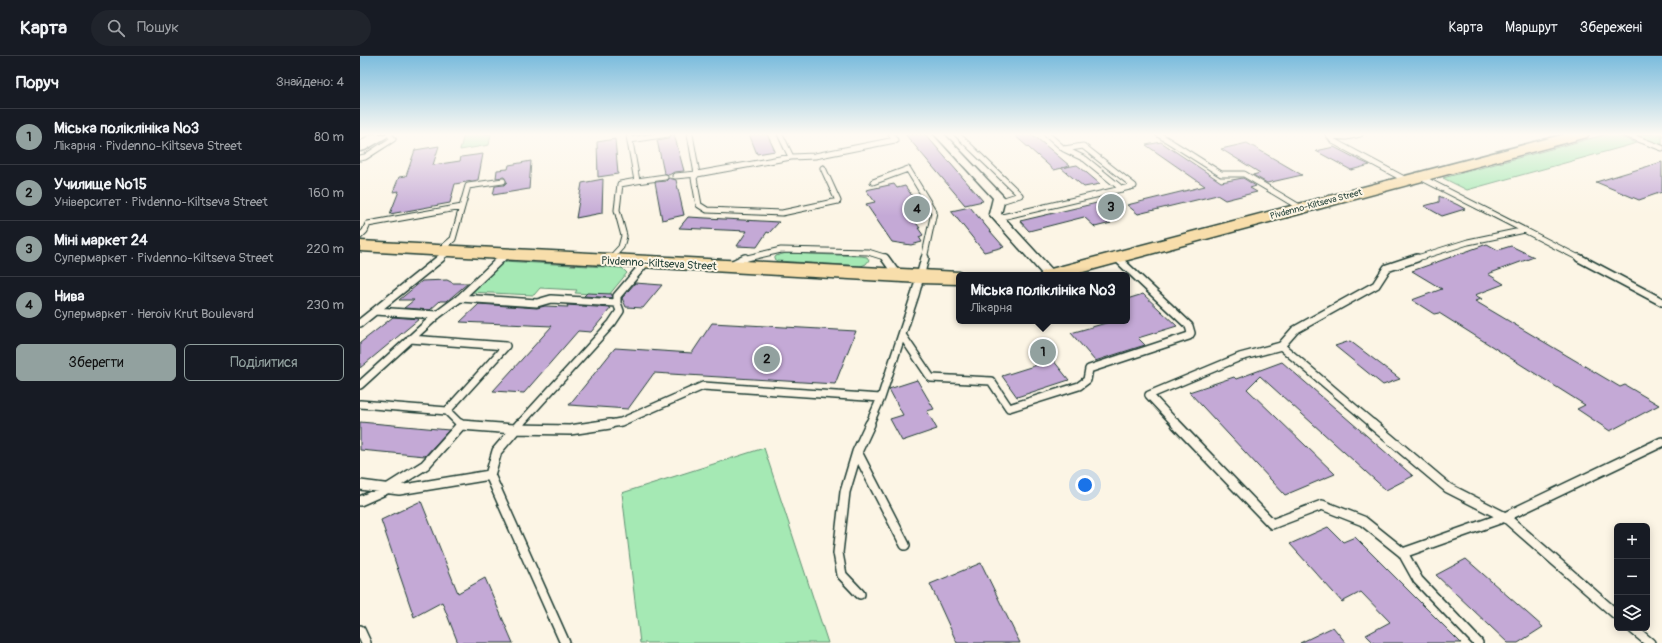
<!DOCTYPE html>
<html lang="uk">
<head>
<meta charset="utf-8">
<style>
	:root { --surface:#171b24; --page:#20242c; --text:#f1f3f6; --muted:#9ea1a6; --line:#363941; --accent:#92a19f }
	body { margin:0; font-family:Pangolin,sans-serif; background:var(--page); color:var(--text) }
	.controls { position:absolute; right:12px; bottom:12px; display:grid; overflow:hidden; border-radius:6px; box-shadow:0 2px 10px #0003 }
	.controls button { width:36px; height:36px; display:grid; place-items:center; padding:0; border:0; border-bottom:1px solid var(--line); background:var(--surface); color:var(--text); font:20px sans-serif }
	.you { position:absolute; left:725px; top:429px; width:14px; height:14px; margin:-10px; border:3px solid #fff; border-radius:50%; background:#1a73e8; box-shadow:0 0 0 6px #1a73e833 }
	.badge { display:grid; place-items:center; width:26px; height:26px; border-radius:50%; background:var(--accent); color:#111; font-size:13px; font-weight:700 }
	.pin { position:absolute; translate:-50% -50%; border:2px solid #fff; box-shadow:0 1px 4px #0006 }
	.popup { position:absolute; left:596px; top:216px; width:174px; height:52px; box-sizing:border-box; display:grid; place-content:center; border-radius:6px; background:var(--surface); filter:drop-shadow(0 1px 3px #0005); font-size:13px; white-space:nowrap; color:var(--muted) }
	.popup b { font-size:15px; color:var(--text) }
	.popup::after { content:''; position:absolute; left:50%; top:100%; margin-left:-8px; border:8px solid transparent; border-top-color:var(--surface) }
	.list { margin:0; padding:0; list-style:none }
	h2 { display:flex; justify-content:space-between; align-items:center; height:52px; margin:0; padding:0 16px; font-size:17px }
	h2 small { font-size:13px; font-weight:400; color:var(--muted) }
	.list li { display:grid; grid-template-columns:26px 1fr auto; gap:12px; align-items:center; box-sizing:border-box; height:56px; padding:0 16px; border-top:1px solid var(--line) }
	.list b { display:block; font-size:15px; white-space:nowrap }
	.list p { margin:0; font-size:13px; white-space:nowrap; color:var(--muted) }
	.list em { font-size:13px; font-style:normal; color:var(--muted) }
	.actions { display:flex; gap:8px; padding:12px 16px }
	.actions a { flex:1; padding:9px 0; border:1px solid var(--accent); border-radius:6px; text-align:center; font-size:14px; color:var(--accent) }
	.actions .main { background:var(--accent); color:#111 }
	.icon { flex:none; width:22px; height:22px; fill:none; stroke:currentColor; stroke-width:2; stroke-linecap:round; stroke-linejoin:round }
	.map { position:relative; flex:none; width:1302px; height:587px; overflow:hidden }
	header { display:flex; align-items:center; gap:24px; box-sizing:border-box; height:56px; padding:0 20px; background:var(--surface); border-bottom:1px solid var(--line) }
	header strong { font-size:19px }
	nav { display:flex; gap:22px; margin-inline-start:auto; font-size:14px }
	.search { width:280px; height:36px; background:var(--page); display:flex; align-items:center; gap:10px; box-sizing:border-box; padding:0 14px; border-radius:22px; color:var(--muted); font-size:15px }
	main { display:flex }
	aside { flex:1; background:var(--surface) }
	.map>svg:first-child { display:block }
	.green { fill:#a5e9b4; stroke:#629374 }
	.building { fill:#c4a9d6; stroke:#1f3d34 }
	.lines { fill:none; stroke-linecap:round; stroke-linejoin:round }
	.lane-far2-casing { stroke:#1f3d34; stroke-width:7 }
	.lane-far1-casing { stroke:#1f3d34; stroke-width:10 }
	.lane-casing { stroke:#1f3d34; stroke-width:12 }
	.street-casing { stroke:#1f3d34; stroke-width:3 }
	.secondary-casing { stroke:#1f3d34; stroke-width:3 }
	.primary-casing { stroke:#1f3d34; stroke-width:3 }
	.lane-far2 { stroke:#fcf5e5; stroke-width:5 }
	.lane-far1 { stroke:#fcf5e5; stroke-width:7 }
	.lane { stroke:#fcf5e5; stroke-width:9 }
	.street { fill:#fcf5e5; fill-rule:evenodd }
	.secondary { fill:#fcf5e5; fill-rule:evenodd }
	.primary { fill:#f8deab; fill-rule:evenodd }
	.labels { text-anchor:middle; stroke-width:4; stroke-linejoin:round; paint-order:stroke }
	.far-street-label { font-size:9px; fill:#1f3d34; stroke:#fcf5e5 }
	.street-label { font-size:11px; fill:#1f3d34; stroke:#fcf5e5 }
</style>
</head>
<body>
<header>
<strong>Карта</strong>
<div class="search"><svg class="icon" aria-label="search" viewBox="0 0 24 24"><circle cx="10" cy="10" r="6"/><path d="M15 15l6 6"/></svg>Пошук</div>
<nav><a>Карта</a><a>Маршрут</a><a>Збережені</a></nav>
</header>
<main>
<aside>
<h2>Поруч<small>Знайдено: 4</small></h2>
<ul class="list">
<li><span class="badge">1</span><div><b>Міська поліклініка №3</b><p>Лікарня · Pivdenno-Kiltseva Street</p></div><em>80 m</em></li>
<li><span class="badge">2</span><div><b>Училище №15</b><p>Університет · Pivdenno-Kiltseva Street</p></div><em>160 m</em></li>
<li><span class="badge">3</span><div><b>Міні маркет 24</b><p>Супермаркет · Pivdenno-Kiltseva Street</p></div><em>220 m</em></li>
<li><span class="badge">4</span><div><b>Нива</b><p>Супермаркет · Heroiv Krut Boulevard</p></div><em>230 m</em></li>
</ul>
<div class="actions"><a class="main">Зберегти</a><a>Поділитися</a></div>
</aside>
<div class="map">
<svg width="1302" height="587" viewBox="0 0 1302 587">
	<rect width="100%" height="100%" fill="#fcf5e5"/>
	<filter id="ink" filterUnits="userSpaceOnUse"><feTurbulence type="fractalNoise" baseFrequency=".025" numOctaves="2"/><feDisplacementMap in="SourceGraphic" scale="8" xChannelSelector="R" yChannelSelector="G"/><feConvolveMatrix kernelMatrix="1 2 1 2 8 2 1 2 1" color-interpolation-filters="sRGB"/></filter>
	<g filter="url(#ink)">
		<!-- green -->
		<path class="green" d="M104,78h27l-2,11 -29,5z
			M1247,78h6l24,9 -170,47 -24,-12z
			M1273,78h29v11z
			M426,197l75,3 6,1 2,3 -3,4 -5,2 -84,-5 -3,-2 2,-3z
			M143,205l119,7 5,5 -18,22 -34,-2 2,-3 -37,-2 -6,7 -65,-3z
			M404,392l64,195h-188l-18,-150z"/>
		<!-- building -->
		<path class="building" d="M312,78h2l10,37 -10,1 -5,3 -5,-2 -7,-33 12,-2z
			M389,78h18l8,17 -18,3z
			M545,78h20l58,67 -18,4z
			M653,78h19l38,32 -16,4z
			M255,83l3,35 -20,3 -1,-35z
			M801,86l60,40 22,-4 13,8 -6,2 7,4 -32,8 -8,-5 -79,19 -11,-9 78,-19 -59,-41z
			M887,87l55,32 -35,8 -14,-8 7,-2 -39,-24z
			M79,90l-6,19 27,-4 1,-4 22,-3 -5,26 -23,4 -5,19 -60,11 9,-23 -6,1 6,-15 7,-1 9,-26z
			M974,91l27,14 9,4 -19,5 -35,-19z
			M171,105l-2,28 -36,6 2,-9 9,-1 3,-3 -3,-5 -8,1 1,-8 11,-1 1,-4z
			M1302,106v30l-23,8 -43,-18z
			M717,109l4,3 19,16 -16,3 -23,-19z
			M309,122l7,2 8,35 -22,5 -7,-38 11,-1z
			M243,123l-1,34 -26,5 6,-35z
			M534,128l3,4 8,-2 19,26 -14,3 10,13h-2l5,7 -4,2 3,5 -11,3 -19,-3 -26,-38 9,-2 -9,-12z
			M1079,140l19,9 7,4 -23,7 -18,-10 15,-4z
			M754,143l10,9 -25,5 12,10 -16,4 -11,-10 -55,14 -9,-10z
			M610,151l20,24 14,16 -20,5 -33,-41z
			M328,161l91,5 -10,11 -2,-1 -10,15 -20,-1 10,-15 -68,-3z
			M1127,188l11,6 13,-4 23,11 -46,17 16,10 -29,11 7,4 -7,2 145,86 5,-2 34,20 -49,26 -33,-22 8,-4 -146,-92 -5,1 -22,-14 30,-11 -30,-18z
			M87,224l6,3h15l-21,18h-7l-10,9 -26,-2 10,-8h-15l23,-19z
			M275,227l27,2 -19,23 -17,-1 -4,-9z
			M227,237l25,1v4l-28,-2z
			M783,238l34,32 -39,12 7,7 -50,16 -24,-28 42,-12h14v-22z
			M119,248l58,4 8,-2 23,1 -1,-2 44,3 -20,24 -13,-1 -54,62 -31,-2 59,-65 -92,-4z
			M33,261l26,2 -59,49v-25z
			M352,267l144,8 -21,53 -181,-11 -26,36 -59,-4 46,-57 77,5z
			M990,285l50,38 -17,6 -48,-39z
			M693,304l16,20 -52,17 -15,-21z
			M922,306l131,114 -27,14 -126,-114 -13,13 88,85 -50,21 -96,-103 45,-15 2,2z
			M557,324l17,29 -7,2 10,18 -35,12 -12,-22 13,-4 -14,-26z
			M0,366l89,8 -24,26 -65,-6z
			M61,445l37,92 27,-15 28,65h-55l-16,-41 -28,15 -33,-97z
			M968,471l15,15 12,-5 106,106h-87l-8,-8 24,-13 -29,-30 -19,10 -52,-58z
			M1106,503l77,68 -25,16h-10l-72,-68z
			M621,507l39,80h-63l-27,-59z
			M973,571l13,16h-46z"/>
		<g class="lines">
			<defs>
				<path id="lane-far2" d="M330,78l7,40 -3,4 5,27 8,5 75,3 56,-12 -15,-33
					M420,78l11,23
					M597,78l63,61 -22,7
					M687,78l17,15 21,10 37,30
					M798,78l63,40h23l57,34
					M968,78l5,7 73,39
					M1265,78l37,14
					M970,80l16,1 14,-3
					M270,84l38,-6
					M0,102l5,-1 28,-18 -4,-5
					M315,120l22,-2 94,-17 24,-1 80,-16 -4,-6
					M1058,120l163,83
					M277,125l28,-4
					M513,126l35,-13 26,43 -10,47
					M638,162l136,-32 -51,-40 -19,3
					M0,180l5,-5 3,-7 94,-17
					M79,195l14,-12 15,-53 35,-5
					M756,201l3,2
					M79,203l11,-8
					M141,203l6,-5
					M250,203l11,-12 3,-11 -7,-26 3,-26 17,-3 -8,-45
					M383,203l38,-9 87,2 16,5 2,2
					M1054,203l54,-17 57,-12"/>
				<path id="lane-far1" d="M525,202l13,18
					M1219,202l83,44
					M250,204l1,-2
					M373,208l12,-6
					M100,242l77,5 14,-4 66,4
					M15,255l62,4
					M0,267l81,-65
					M542,279l29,43 60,3 18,27 70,-22 8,-6 2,-11 100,-33 2,-3 -2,-7 -72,-68
					M50,283l96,7 -59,65
					M921,290l14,-16 81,-45 11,-17 30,-10
					M0,329l77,-70 23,-17 42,-40
					M0,348l87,7 14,14
					M159,369l93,-102 8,-12 -3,-8v-7l29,-34
					M244,369l17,-3 82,-36 178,12
					M509,369l12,-27 34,-103 10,-37
					M817,369l-28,-30 91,-38 41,-11 93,79"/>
				<path id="lane" d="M160,368l-23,27 -7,24 75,168
					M816,368l96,100 50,-19 41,16 40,32 15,27 60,63
					M1012,368l76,64 57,29 112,98
					M101,369l53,4 56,1 40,-6
					M497,396l48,93
					M0,429l39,5 91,-15
					M0,445l27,-12 38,-24 36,-40 -1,-1
					M1043,497l102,-36 157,-75
					M500,538l-18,-19 -4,-22 7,-61 12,-40 13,-28
					M1272,572l18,15
					M0,574l6,13"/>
				<path id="street" d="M574,78h10l59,62 2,2 -4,16 56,61h-14l-54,-61 4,-16z"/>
				<path id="secondary" d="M12,78h17l-2,3 -22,13 -5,1v-10z"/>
				<path id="primary" d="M1205,78h24l-2,3 -515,138h-32l3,-4z
					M0,185l599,31 8,3h-8v9l-39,-1 -560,-32z"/>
			</defs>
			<!-- lane-far2 casing -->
			<use href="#lane-far2" class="lane-far2-casing"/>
			<!-- lane-far1 casing -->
			<use href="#lane-far1" class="lane-far1-casing"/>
			<!-- lane casing -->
			<use href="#lane" class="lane-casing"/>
			<!-- street casing -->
			<use href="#street" class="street-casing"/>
			<!-- secondary casing -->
			<use href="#secondary" class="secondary-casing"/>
			<!-- primary casing -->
			<use href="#primary" class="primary-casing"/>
			<!-- lane-far2 -->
			<use href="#lane-far2" class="lane-far2"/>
			<!-- lane-far1 -->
			<use href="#lane-far1" class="lane-far1"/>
			<!-- lane -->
			<use href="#lane" class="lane"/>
			<!-- street -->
			<use href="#street" class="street"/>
			<!-- secondary -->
			<use href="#secondary" class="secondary"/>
			<!-- primary -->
			<use href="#primary" class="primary"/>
		</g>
	</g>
	<!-- sky -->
	<linearGradient id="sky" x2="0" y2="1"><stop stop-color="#7bbcdd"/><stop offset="0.49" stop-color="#fefaf3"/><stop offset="1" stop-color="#fefaf3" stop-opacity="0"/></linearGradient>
	<rect width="1302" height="160" fill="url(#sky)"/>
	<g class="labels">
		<!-- far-street labels -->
		<g class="far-street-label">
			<text transform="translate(956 148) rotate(-15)" y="3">Pivdenno-Kiltseva Street</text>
		</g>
		<!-- street labels -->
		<g class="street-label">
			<text transform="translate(299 207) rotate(3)" y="4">Pivdenno-Kiltseva Street</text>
		</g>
	</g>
</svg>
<div class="controls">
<button>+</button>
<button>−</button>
<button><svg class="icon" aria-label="layers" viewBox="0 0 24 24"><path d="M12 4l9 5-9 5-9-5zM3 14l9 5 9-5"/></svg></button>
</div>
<div class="you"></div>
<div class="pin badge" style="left:683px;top:296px">1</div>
<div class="popup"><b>Міська поліклініка №3</b>Лікарня</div>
<div class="pin badge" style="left:407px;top:303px">2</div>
<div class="pin badge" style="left:751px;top:151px">3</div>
<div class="pin badge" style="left:557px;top:153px">4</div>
</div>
</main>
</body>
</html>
